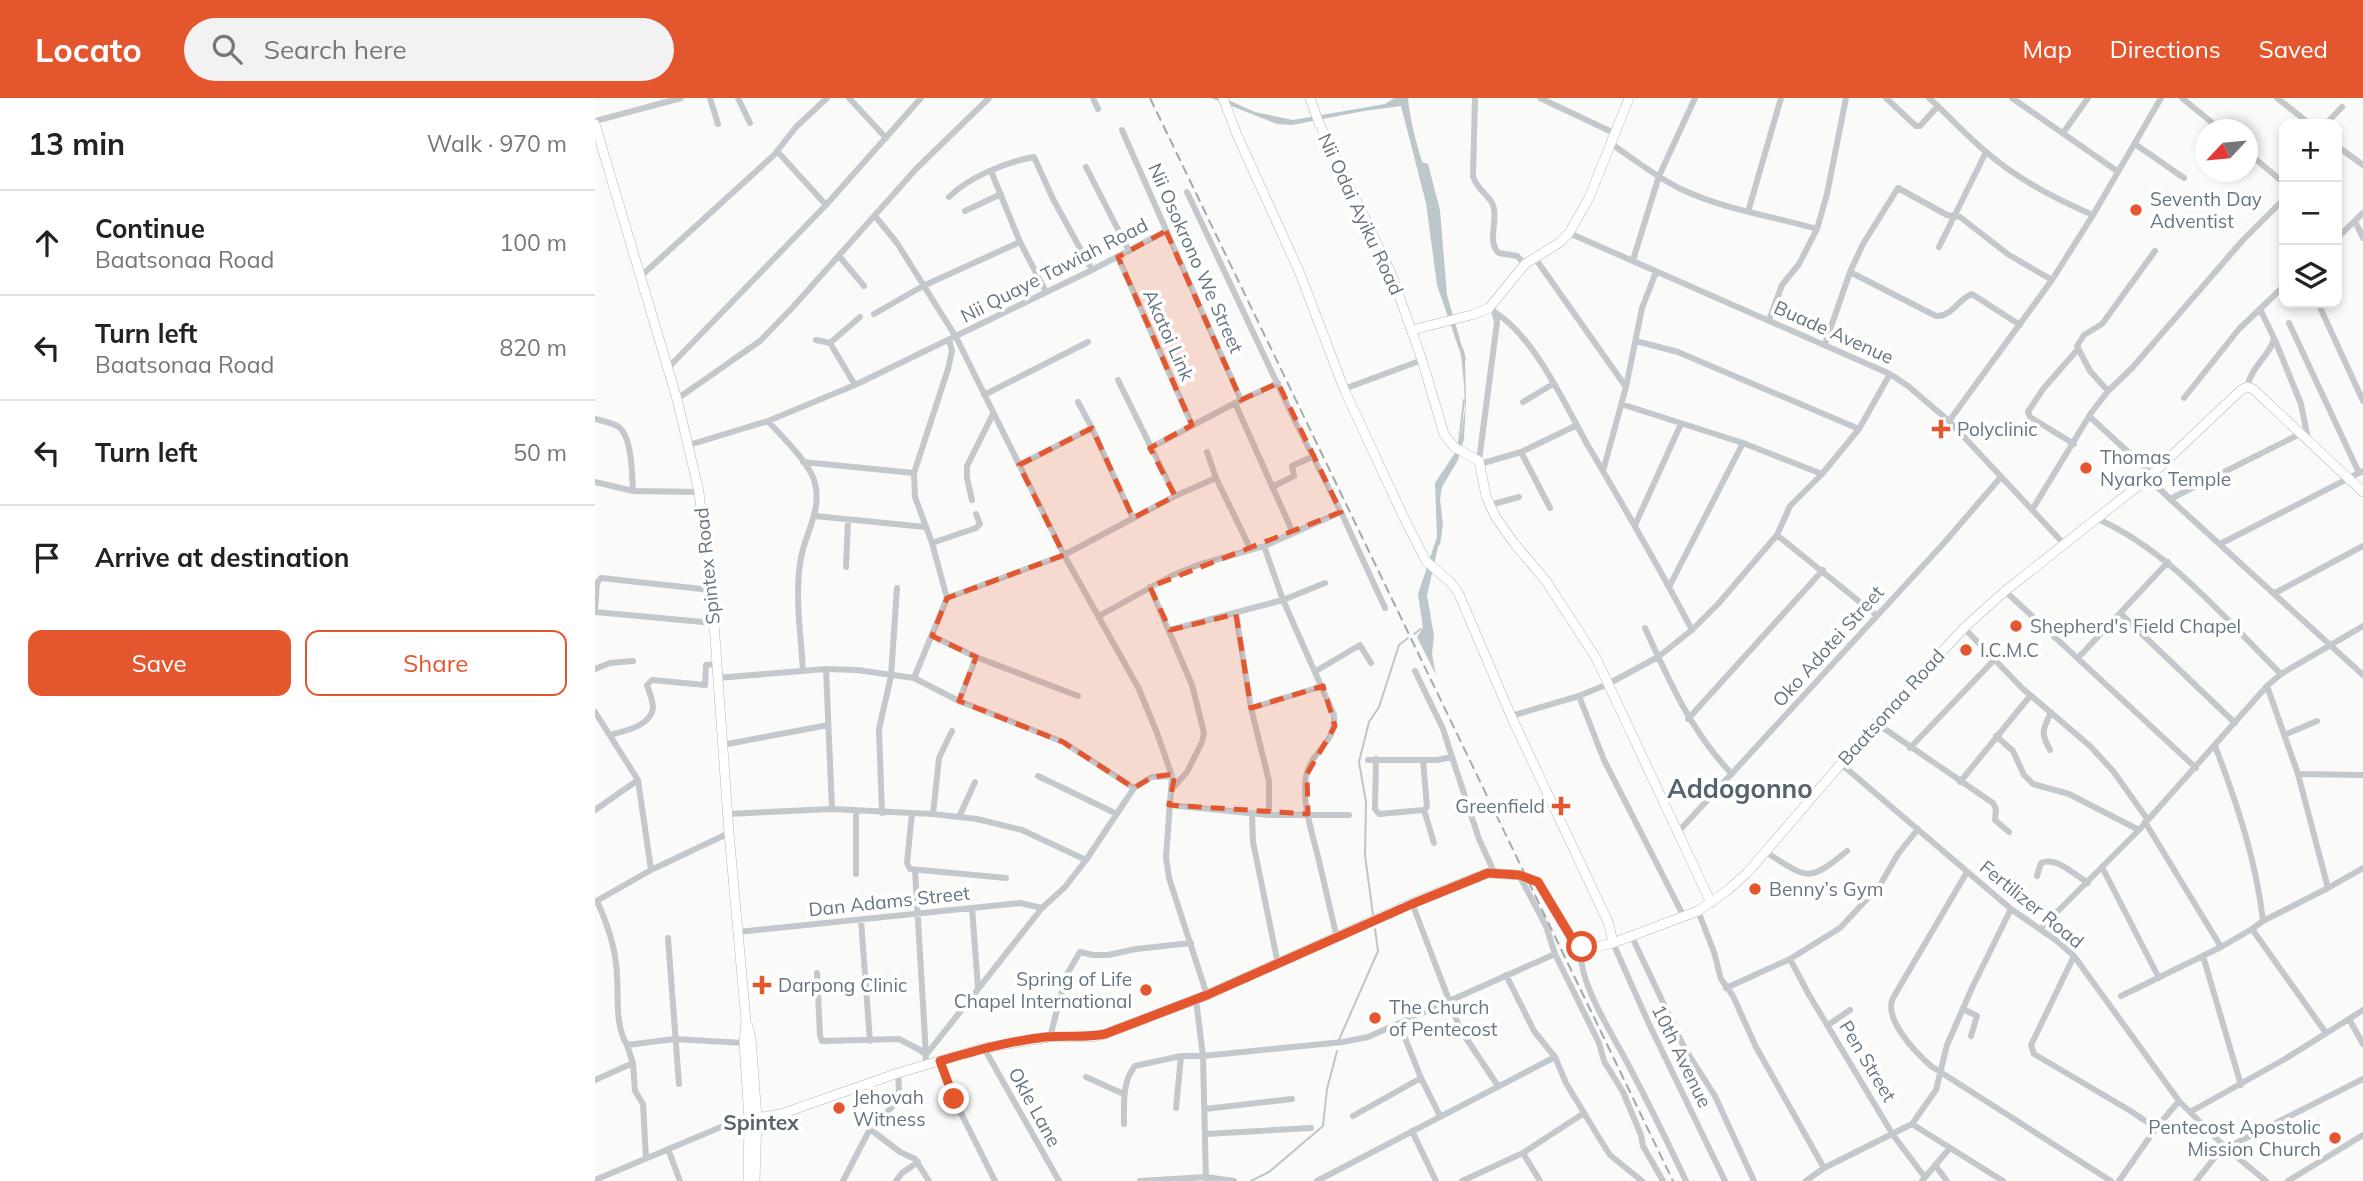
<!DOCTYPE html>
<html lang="en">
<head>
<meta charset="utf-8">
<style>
	:root { --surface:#fff; --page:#f2f2f2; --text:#222; --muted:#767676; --line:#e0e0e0; --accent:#e4572e }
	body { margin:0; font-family:Mulish,sans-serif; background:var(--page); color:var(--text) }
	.controls { position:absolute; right:21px; top:21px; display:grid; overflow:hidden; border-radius:14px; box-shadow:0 4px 10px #0003 }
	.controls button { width:63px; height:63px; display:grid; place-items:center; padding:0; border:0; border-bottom:2px solid var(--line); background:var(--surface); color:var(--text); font:35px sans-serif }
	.compass { position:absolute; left:1600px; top:21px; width:63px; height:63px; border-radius:50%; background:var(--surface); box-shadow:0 4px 10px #0003; rotate:244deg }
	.stop { position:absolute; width:21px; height:21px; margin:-16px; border:5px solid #e4572e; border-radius:50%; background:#fff }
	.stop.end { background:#e4572e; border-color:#fff; box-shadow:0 2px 7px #0008 }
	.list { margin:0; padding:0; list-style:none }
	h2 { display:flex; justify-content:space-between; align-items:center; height:91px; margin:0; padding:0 28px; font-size:30px }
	h2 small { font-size:23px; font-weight:400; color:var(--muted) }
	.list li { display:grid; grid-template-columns:46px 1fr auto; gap:21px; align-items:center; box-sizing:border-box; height:105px; padding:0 28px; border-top:2px solid var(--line) }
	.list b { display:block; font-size:26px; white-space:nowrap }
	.list p { margin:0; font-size:23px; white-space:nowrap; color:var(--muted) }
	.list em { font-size:23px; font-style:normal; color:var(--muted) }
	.actions { display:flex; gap:14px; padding:21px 28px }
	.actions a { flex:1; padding:16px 0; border:2px solid var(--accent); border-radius:14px; text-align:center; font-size:24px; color:var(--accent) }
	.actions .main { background:var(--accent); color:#fff }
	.icon { flex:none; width:38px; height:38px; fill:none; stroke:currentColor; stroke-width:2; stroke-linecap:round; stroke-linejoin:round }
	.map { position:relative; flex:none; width:1768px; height:1083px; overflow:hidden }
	header { display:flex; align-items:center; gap:42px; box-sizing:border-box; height:98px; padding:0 35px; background:var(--accent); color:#fff }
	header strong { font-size:33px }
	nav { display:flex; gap:38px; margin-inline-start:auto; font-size:24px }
	.search { width:490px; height:63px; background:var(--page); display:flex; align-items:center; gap:18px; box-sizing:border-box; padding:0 24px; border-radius:38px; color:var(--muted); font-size:26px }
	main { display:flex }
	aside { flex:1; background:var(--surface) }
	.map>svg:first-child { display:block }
	.water { fill:#bbc7cb }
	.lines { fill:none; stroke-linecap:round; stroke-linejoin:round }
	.stream { stroke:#bbc7cb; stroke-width:2 }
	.secondary-casing { stroke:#b3babf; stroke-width:10 }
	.street { stroke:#c3c8cc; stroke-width:6 }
	.secondary { stroke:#fff; stroke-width:9 }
	.rail { stroke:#a2aab0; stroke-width:2; stroke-dasharray:10 5; stroke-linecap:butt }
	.route { stroke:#e4572e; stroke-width:9 }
	.marked { fill:#e4572e; fill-opacity:0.2; stroke:#e4572e; stroke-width:5; stroke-dasharray:14 9; stroke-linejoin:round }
	.poi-dot { fill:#e4572e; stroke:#fff; stroke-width:2.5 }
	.labels { text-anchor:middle; stroke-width:7; stroke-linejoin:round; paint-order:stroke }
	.poi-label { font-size:19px; fill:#657683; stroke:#fff; text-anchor:start }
	.street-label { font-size:19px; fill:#657683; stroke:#fff }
	.neighbourhood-label { font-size:21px; font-weight:bold; fill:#57646e; stroke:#fff }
	.district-label { font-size:26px; font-weight:bold; fill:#57646e; stroke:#fff }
</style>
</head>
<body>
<header>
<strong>Locato</strong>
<div class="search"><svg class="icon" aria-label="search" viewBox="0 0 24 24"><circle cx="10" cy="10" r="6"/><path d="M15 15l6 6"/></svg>Search here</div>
<nav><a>Map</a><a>Directions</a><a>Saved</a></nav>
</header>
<main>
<aside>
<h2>13 min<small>Walk · 970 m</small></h2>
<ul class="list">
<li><svg class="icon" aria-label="ahead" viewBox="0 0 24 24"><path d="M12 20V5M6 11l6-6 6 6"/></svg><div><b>Continue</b><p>Baatsonaa Road</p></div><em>100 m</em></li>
<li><svg class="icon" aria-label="left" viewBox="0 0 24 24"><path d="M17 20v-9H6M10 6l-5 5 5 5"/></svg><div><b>Turn left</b><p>Baatsonaa Road</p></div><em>820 m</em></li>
<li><svg class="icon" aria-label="left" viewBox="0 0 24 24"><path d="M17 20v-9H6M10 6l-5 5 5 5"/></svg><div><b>Turn left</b></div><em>50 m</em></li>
<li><svg class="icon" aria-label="arrive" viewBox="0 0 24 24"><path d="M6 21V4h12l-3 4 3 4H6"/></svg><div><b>Arrive at destination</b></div></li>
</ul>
<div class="actions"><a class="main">Save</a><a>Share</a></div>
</aside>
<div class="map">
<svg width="1768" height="1083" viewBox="0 0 1768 1083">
	<rect width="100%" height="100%" fill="#fafaf8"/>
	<!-- water -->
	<path class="water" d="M616,0h13l31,14 38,8 92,-16 9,-6h14c2,22 8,43 14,64l6,2 12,46 7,85 18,62 1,44 -2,38 -6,21 -16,27 -2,12 3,26 -16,70 7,41 -2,18 4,21 -19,-38 6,-9 -5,-34 19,-57 -2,-54 20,-30 6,-17 4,-27 -1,-25 -3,-29 -24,-70 -11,-82 -25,-97 -37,5 -72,14 -15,-1z"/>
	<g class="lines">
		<!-- stream -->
		<path class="stream" d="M867,250l3,11
			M864,345l5,-43
			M844,446l2,-12
			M819,536l7,-5
			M778,817l-8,-60 1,-53 -7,-40 10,-40 10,-15 20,-62 9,-7
			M743,944l40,-91 -3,-22
			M656,1083l18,-9 54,-46 4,-37 10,-38"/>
		<defs>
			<path id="secondary" d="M628,0l14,37 62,136 45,118 60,129 22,43 24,21 8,10 53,124 98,208 4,19
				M715,0l9,25 72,150 31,87 22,74 10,13 25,14 7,35 9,20 19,27 32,38 50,77 115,245
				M0,26l82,275 22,93 15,131 15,210 17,188 -2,22 5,76 -1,62
				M817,232l63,-16 14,-6 36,-44 34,-21 10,-10 20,-35 40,-100
				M153,928l3,12 6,80 -2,63
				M154,1021l32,-5 117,-41 86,-25 66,-11h41l14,-3 102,-39 205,-92 76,-30 31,2 19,7 36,60 13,7 26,-6 85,-32 30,-21 20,-18 128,-149 88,-95 41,-37 143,-113 93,-88 6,-3 6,2 110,103"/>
		</defs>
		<!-- secondary casing -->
		<use href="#secondary" class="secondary-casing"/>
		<!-- street -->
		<path class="street" d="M115,0l8,26
			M143,0l12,25
			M254,0l37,40
			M498,0l5,11
			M880,0l-2,78c4,16 19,19 21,33 3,14 -7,34 5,44l18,3 8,8
			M945,0l74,35
			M1291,0l30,28h4l18,-20
			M1334,0c19,17 36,36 56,53 31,27 70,48 108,64
			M1417,0l105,73
			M1587,0l39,32
			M1682,0l33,26
			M0,23l86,-23
			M1731,26l16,-17
			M527,32l119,270
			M1468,35l25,-35
			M1015,45c24,16 47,35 73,47 43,20 89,26 134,39
			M1540,46l49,34
			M1742,48l26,19
			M182,53l49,54
			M1652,54l37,31
			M491,69l43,84
			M396,73l29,71 26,50
			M592,94l106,225 48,95 44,96
			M354,99c20,-20 57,-35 85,-40l19,42 39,71
			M370,113l36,-17
			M1153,114l33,-114
			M280,118l22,27 59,94 108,218 75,134 18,44 15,43 -6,81 3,21 38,117
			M1760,123l8,17
			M974,135l321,141 18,12 41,35 116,124
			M1742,140l26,-25
			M1344,149l47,-95
			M244,158l25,30
			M523,159l74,168
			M940,160l91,129
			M1038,162l26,-84 36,-78
			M1255,174l86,44c16,1 22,-17 36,-22l48,31
			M46,178l133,-121 22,-28 31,-29
			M1723,205l45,98
			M901,215c38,24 69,91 91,131 36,61 72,123 105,186
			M279,216l49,-28 97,-44
			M1174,222l13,-35 17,-21 18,-35 10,-35 19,-96
			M1694,225l70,150
			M221,242l14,3 25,42
			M1680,242l26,64 7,35
			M1041,243l42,11 181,77
			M235,245l30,-26
			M1230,246l25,-72 13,-28 35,-56 49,27 13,2 49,38 43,25
			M73,270l158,-163 95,-107
			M523,282l57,116
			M1652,289c5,-22 24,-32 27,-49l-14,-29 24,-23
			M749,291l78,-29
			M1513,293l-18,-20 -13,-25 7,-11 18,-11 53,-73
			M389,297l104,-53
			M1589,300l55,-69 21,-20
			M82,301l83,-58 33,-34 123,-138 73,-71
			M483,304l14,26 41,90
			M928,304l30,-18
			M640,305l58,130
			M1026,306l122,39 79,31
			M1494,318l63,58
			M0,321c8,2 21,4 26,10 11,12 11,46 12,62
			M173,323c13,15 40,40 46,59 10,30 -11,55 -14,84 -5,35 1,72 3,107
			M1354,323l103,-141 41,-65 68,-117
			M1479,346l-44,-27 -2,-5 15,-23 35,-40
			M94,347l79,-24 87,-36 237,-115 74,-39
			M555,350l85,-45 43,-20
			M612,354l9,26 35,72
			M926,354l29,56
			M884,363l18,-139 -3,-11
			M208,364l111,11
			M885,366l41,-12 56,-27
			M424,367l73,-37
			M1008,373l23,-84 16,-79 14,-36
			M1553,380l22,21 130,-65
			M0,384l38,9 66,1
			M677,389l22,-11 -2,-10 22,-10
			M1575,401l193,176
			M377,402l-5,-22v-12l26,-52
			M895,407l29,-8
			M1437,412l59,-97 17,-22 24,-23 111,-128 41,-41
			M220,418l110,11
			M1503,421c73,33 126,99 183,155
			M1040,427l46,-101
			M1182,437l99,80
			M337,445l44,-15 4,-4 -4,-10
			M1625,446l143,-73
			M669,448l19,54 51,115c3,29 -24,36 -28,62 -4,25 5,52 11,76 7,28 13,56 20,85
			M251,469l2,-47
			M555,489l42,98 12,48 -2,9 -15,30 -15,17
			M1074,489l74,-144
			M1410,493l191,177
			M1680,495l88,-47
			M352,500l117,-43 111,-59 41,-18
			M0,514l2,-29 4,-5 110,12
			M0,514l119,11
			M1525,515l115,110
			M641,516l15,94 18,73v34
			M504,518l74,-41 25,-10 66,-19 77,-34
			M1050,530c24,52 46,104 87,146
			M1369,530l58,60 68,58 23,25 35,49
			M575,532l113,-30 42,-17
			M337,538l44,21 102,39
			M1483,560l90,-96
			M0,571l15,-6 23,-2
			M231,571l6,140
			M721,573l44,-26 11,18
			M820,573l28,58 9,28
			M122,580l109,-9 31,1 57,8 45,23 104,41 71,46
			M319,580l33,-80 -15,-55 -17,-46 -1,-24 34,-104 4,-18 -3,-11
			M984,598l25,64 80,157
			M364,603l17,-44
			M656,610l72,-22
			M0,614l43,68 13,90
			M916,618l68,-20 29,-12 50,-27 34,-27 26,-26 59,-69 13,-29 32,-32 37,-45 31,-55
			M1093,621l135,-149
			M1281,625l117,80 3,6 -1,11 14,12
			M15,637c14,-4 41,-9 43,-27 0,-8 -4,-16 -6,-23l5,-5 53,5 1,-20 10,-1
			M1689,637l33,-14
			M1401,638l17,15 11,24 9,9 36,10 70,36
			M127,647l106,-20
			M1620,648c22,57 41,114 48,175l-11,8
			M1315,650l84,-88
			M1455,652c-10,-18 -7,-20 1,-38
			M781,661l-1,50 4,5 45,-4 3,-3 -4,-47
			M773,662h69l15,-3 27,82 15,33
			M1245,665l171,146 46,32 17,15 105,145 47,47 40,33
			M1703,676l65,1
			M443,678l79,38
			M1365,684l70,-86
			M574,707l100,10h80
			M0,712l43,-30
			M829,712l10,33
			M261,713v63
			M287,715l-3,-84 12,-53 6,-88
			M317,715l-5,50 3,6 96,9
			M657,715l1,29 25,122
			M133,716l104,-5 101,5 44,5 45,11 64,30
			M338,716l6,-56 13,-27
			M364,719l16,-35
			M1550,724l76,125
			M1083,734l266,-289 56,-65
			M1171,754c41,26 41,32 81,-1
			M1507,769l57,111
			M320,772l11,185
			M1372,774l-74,126c-10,21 23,55 38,68l180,115
			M924,777l27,51 9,28 44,89 5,18 19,31 18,43 2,11 20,35
			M1442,778l4,-13c15,-7 34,12 47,20
			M1733,790l35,-20
			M2,803c9,20 17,41 19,63 4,26 -3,58 11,81l47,-6 70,4
			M0,804l56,-32 78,-37
			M817,805l48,126 38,57
			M377,810l6,80
			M1103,813l16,41 7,27 12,17 23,51 68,121
			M266,822l9,121
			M1668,823l65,-33 -30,-114 -31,-88
			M1445,831l99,-99 128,-144 14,-12 82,-48
			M143,834l282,-29 22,5
			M1037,839l53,112 30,47 39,85
			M73,840l11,146
			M1018,845l36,81 76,157
			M987,849c-8,31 35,94 49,123 19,36 37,73 55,111
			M1479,858l-43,89 3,9 95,56 27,18
			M1608,858l38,129
			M1195,861l18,34 85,142 31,41
			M222,875l3,62 2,6 77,-2 21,11 6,5
			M911,877l28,56 21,26 11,26 35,58 9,14 32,26
			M1131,890l64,-29 50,-31 40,-43 18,-31 20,-25
			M1526,898l100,-49 31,-18 74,104
			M601,902l7,56 3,125
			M1368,911l14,7 -6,20
			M1754,921l14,-9
			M804,925l22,55 19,38
			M1233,927l22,-15
			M455,939l16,-61 14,-24 13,3h15l28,-6 55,-6
			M32,947l6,18 2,28 8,13 3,54
			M389,950l75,133
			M345,963l14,38 41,82
			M330,967l1,-10 116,-147 23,-21 21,-27 48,-72 18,-11 20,-1
			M491,979l38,17
			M0,982l38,-17
			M581,1010l5,-52
			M610,1011l87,-10
			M1595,1014l95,-53 64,-40 14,25
			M758,1018l68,-38
			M529,1026c0,-19 -2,-43 11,-58l46,-10h22l140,-14 25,-5 187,-83
			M1317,1026l91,57
			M275,1031l30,23 15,7 14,22
			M817,1033l24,50
			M611,1036l105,-6
			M73,1051l12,32
			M928,1055l17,28
			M1340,1067l12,16
			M0,1082l126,-53 28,-8
			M248,1083l27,-52 26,-26 3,-13 -1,-17
			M301,1083l6,-8 16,-11
			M545,1083l66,-4 28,4
			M722,1083l238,-124
			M867,1083l61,-28 61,-40
			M1211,1083l18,-13 88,-44 24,-34 11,-45 25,-57 39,-79
			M1327,1083l27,-32
			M1524,1083l37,-53 23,-27
			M1601,1083l20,-25 10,-8 137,-69
			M1693,1083l75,-46"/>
		<!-- secondary -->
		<use href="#secondary" class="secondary"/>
		<!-- rail -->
		<path class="rail" d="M555,0l523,1083"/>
	</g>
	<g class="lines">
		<!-- route -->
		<path class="route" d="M359,1001l-14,-38c35,-10 69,-20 106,-24 20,-2 40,1 59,-3l102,-39 205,-91 76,-31 31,2 19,7 36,60 8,5"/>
	</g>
	<!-- marked area -->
	<path class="marked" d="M571,133l75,169 37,-17 63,129 -191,75 20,43 66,-16 15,94 72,-22 12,40 -28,48 1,40 -139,-9 6,-31 -23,3 -18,11 -71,-46 -104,-41 17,-44 -44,-21 15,-38 117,-43 -45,-90 73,-37 41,90 42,-22 -25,-48 42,-23 -74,-168z"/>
	<!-- markers -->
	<g class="poi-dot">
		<circle cx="1541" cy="112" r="7"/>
		<path d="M1342.5 320.5h7v7h7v7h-7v7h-7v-7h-7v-7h7z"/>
		<circle cx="1491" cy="370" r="7"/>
		<circle cx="1421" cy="528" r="7"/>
		<circle cx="1371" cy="552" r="7"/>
		<path d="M962.5 697.5h7v7h7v7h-7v7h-7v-7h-7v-7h7z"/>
		<circle cx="1160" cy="791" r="7"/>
		<path d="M163.5 876.5h7v7h7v7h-7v7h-7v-7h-7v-7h7z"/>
		<circle cx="551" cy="892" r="7"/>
		<circle cx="780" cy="920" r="7"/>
		<circle cx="244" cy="1010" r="7"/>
		<circle cx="1740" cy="1040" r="7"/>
	</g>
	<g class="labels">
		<!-- poi labels -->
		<g class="poi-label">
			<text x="1555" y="108">Seventh Day<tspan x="1555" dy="22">Adventist</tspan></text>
			<text x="1362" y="338">Polyclinic</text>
			<text x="1505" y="366">Thomas<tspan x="1505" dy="22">Nyarko Temple</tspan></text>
			<text x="1435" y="535">Shepherd's Field Chapel</text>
			<text x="1385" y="559">I.C.M.C</text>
			<text x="950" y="715" text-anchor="end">Greenfield</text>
			<text x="1174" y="798">Benny’s Gym</text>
			<text x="537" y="888" text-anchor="end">Spring of Life<tspan x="537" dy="22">Chapel International</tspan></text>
			<text x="183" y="894">Darpong Clinic</text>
			<text x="794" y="916">The Church<tspan x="794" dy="22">of Pentecost</tspan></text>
			<text x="258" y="1006">Jehovah<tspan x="258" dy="22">Witness</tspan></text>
			<text x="1726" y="1036" text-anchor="end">Pentecost Apostolic<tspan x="1726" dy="22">Mission Church</tspan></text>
		</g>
		<!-- street labels -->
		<g class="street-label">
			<text transform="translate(766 116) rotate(65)" y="7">Nii Odai Ayiku Road</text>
			<text transform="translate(601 160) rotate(66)" y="7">Nii Osokrono We Street</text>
			<text transform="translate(459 172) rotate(-27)" y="7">Nii Quaye Tawiah Road</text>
			<text transform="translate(1239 234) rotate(24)" y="7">Buade Avenue</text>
			<text transform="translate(574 237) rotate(66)" y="7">Akatoi Link</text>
			<text transform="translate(112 468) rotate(-96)" y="7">Spintex Road</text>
			<text transform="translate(1233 548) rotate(-48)" y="7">Oko Adotei Street</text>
			<text transform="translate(1296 609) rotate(-48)" y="7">Baatsonaa Road</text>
			<text transform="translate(294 803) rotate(-6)" y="7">Dan Adams Street</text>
			<text transform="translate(1437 806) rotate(39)" y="7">Fertilizer Road</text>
			<text transform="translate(1087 958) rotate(64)" y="7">10th Avenue</text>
			<text transform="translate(1273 963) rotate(59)" y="7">Pen Street</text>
			<text transform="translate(440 1009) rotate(61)" y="7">Okle Lane</text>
		</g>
		<!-- neighbourhood labels -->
		<g class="neighbourhood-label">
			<text x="166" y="1032">Spintex</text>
		</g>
		<!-- district labels -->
		<g class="district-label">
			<text x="1145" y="700">Addogonno</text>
		</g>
	</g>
</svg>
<div class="controls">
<button>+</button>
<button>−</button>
<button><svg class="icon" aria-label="layers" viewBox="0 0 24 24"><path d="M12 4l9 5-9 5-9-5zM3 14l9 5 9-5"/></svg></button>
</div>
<svg class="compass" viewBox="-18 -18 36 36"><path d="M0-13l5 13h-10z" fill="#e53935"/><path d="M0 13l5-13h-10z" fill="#767676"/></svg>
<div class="stop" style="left:987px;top:849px"></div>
<div class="stop end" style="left:359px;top:1001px"></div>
</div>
</main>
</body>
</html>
